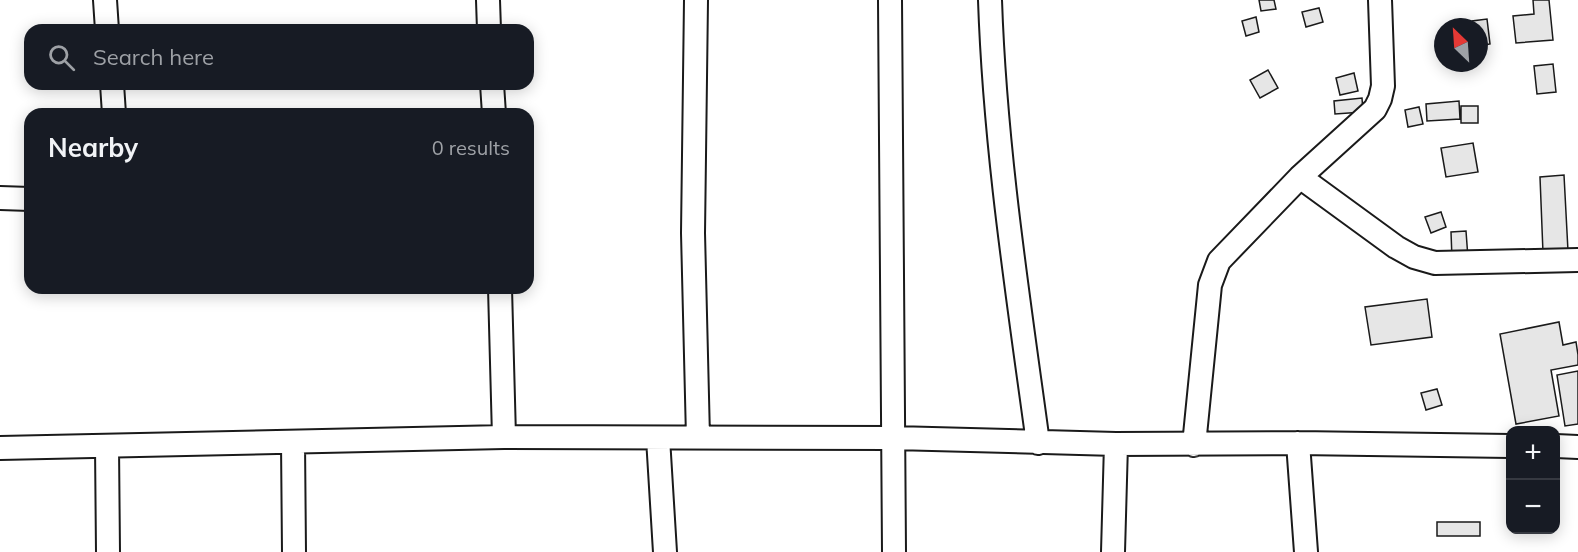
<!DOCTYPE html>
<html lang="en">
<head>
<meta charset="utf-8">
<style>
	:root { --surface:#171b24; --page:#242831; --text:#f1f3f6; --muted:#9ea1a6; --line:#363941 }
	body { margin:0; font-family:Mulish,sans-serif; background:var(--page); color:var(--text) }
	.controls { position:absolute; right:18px; bottom:18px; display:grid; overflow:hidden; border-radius:12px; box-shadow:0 3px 15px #0003 }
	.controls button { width:54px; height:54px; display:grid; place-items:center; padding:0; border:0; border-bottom:2px solid var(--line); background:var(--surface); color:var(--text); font:30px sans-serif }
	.compass { position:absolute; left:1434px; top:18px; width:54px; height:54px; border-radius:50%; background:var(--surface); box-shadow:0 3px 15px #0003; rotate:335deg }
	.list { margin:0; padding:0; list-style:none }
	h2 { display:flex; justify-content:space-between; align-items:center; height:78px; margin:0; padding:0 24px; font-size:26px }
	h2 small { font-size:20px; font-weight:400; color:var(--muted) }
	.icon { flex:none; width:33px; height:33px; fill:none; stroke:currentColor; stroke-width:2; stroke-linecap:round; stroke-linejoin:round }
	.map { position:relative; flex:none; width:1578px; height:552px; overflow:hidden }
	.search { position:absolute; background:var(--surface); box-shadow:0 3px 15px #0003; left:24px; top:24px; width:510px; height:66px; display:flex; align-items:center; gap:15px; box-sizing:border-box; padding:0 21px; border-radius:18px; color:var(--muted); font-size:22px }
	.panel { position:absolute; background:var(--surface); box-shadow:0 3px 15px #0003; left:24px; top:108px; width:510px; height:186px; border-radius:18px }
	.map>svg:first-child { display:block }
	.building { fill:#e6e6e6; stroke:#1a1a1a; stroke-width:1.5 }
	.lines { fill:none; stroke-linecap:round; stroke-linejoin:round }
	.minor-casing { stroke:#1a1a1a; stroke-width:26 }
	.minor { stroke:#fff; stroke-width:22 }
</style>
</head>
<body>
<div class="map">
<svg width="1578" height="552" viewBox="0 0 1578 552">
	<rect width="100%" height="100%" fill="#fff"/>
	<!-- building -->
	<path class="building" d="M1259,0h15l2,9 -15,2z
		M1533,0h16l4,40 -37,3 -3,-27 21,-2z
		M1319,8l4,14 -17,5 -4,-15z
		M1256,17l3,15 -13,4 -4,-15z
		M1487,19l3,25 -11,2v-19h-7v-6z
		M1553,64l3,28 -19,2 -3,-28z
		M1268,70l10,18 -18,10 -10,-18z
		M1354,73l4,18 -18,4 -4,-17z
		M1362,98l1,14 -28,2 -1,-13z
		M1459,101l1,18 -33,2 -1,-17z
		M1461,106h17v17h-17z
		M1419,107l4,17 -15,3 -3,-17z
		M1473,143l5,29 -32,5 -5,-29z
		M1564,175l4,76 -25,2 -3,-76z
		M1441,212l5,15 -15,6 -6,-16z
		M1466,231l2,27 -16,1 -1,-27z
		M1427,299l5,38 -61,8 -6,-38z
		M1559,322l4,23 13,-3 2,13v10l-27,5 8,46 -43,8 -16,-90z
		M1578,371v53l-13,2 -8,-51z
		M1437,389l5,16 -16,5 -5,-17z
		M1437,522h43v14h-43z"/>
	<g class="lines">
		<defs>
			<path id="minor" d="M105,0l2,30
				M488,0l1,30
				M696,0l-3,233 5,204
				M890,0l4,552
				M990,0c5,149 28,296 48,443
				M112,84l2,30
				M492,84l2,30
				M1300,177l96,70 18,10 21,6 143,-3
				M0,198l30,1
				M500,288l4,149
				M658,438l7,114
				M293,442l1,110
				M1298,443l8,109
				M1194,445l16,-160 9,-24 81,-84 75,-68 5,-10 3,-13 -3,-86
				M107,446l1,106
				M1556,446l22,1
				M0,448l504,-11 390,1 222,6 182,-1 212,3
				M1113,552l3,-108"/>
		</defs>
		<!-- minor casing -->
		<use href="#minor" class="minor-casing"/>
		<!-- minor -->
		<use href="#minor" class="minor"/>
	</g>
</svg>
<div class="controls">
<button>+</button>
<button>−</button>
</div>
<svg class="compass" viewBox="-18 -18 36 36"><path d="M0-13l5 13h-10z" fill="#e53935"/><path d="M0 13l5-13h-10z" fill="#9ea1a6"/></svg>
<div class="search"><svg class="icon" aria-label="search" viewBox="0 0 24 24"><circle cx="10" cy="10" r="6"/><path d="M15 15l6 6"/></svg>Search here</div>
<section class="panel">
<h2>Nearby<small>0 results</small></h2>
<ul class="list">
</ul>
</section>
</div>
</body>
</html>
